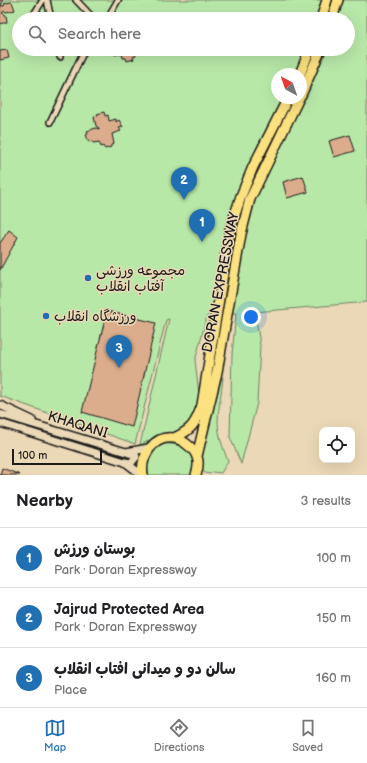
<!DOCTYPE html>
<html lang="en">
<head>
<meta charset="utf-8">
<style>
	:root { --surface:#fff; --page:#f6f6f6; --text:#202124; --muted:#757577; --line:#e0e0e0; --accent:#1f6fb2 }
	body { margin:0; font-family:"Balsamiq Sans","Playpen Sans Arabic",sans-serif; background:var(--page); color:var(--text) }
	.controls { position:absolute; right:12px; bottom:12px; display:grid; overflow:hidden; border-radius:8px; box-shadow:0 4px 16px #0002 }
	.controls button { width:36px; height:36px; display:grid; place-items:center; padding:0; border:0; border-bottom:1px solid var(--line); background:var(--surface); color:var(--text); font:20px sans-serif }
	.compass { position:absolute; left:271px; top:68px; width:36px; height:36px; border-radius:50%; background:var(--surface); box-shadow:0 4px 16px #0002; rotate:320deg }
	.scale { position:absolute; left:12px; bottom:10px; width:90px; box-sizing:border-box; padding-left:4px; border:2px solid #1c1c1c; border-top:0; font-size:11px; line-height:14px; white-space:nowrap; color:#1c1c1c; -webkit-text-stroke:3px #ebd8b6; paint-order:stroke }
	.you { position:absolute; left:251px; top:317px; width:14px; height:14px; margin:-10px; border:3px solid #fff; border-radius:50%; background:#1a73e8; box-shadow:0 0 0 6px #1a73e833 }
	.badge { display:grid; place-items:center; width:26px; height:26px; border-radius:50%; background:var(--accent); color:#fff; font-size:13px; font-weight:700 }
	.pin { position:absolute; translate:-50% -33px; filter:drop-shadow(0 1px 2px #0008) }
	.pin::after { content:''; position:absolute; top:21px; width:14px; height:12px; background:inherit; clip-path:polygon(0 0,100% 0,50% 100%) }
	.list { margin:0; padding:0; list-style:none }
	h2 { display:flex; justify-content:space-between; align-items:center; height:52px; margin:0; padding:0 16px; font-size:17px }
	h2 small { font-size:13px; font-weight:400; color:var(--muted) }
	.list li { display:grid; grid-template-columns:26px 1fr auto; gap:12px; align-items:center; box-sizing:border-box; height:60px; padding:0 16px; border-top:1px solid var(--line) }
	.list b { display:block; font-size:15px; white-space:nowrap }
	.list p { margin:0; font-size:13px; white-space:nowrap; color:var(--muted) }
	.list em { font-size:13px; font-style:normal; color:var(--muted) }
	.icon { flex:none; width:22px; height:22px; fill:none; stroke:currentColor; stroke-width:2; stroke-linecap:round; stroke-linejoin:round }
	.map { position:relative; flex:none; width:367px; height:475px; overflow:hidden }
	.search { position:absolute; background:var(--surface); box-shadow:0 4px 16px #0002; left:12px; right:12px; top:12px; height:44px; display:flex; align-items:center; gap:10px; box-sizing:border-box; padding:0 14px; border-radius:22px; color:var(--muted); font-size:15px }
	.sheet { height:232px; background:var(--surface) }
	nav { display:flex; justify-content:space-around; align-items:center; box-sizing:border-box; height:56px; border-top:1px solid var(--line); background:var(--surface); font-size:11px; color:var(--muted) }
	nav a { display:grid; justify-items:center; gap:2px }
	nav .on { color:var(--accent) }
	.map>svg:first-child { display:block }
	.green { fill:#b8e8a8; stroke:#6a8262; fill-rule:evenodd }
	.building { fill:#dbad8c; stroke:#1c1c1c }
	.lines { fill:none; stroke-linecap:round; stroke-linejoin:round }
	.minor-casing { stroke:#1c1c1c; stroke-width:8 }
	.secondary-casing { stroke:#1c1c1c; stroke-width:10 }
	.trunk-casing { stroke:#1c1c1c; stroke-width:12 }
	.minor { stroke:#ebd8b6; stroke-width:5 }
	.secondary { stroke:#ebd8b6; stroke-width:7 }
	.trunk { stroke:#fbe180; stroke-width:9 }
	.poi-dot { fill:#1f6fb2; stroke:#ebd8b6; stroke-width:1.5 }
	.labels { text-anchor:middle; stroke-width:3; stroke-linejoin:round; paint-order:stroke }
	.poi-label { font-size:14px; fill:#1c1c1c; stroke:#ebd8b6; text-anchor:start }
	.street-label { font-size:14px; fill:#1c1c1c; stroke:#ebd8b6 }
</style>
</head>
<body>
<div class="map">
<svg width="367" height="475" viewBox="0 0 367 475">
	<rect width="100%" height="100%" fill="#ebd8b6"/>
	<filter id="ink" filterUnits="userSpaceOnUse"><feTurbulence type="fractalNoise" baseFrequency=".025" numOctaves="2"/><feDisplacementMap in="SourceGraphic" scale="8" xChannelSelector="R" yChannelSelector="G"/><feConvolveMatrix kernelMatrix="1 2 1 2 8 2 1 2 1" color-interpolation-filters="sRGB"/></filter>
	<g filter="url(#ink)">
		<!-- green -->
		<path class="green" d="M0,0h367v302l-112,10 5,33 -3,58 -16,61 -11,-27 2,-82 4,-42 -29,3 -12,45 4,33 -4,20 -6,10 -11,8 -16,2 -22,11 29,-126 -3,1 -31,124 -135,-48zM19,19h329v30h-329zM277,74h24v24h-24z
			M222,377h1c-1,15 -5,30 -5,44 0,14 5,27 10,40l-7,12 -8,-1 -3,2 -5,-1 -3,-3 1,-24z
			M165,444c13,-1 29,6 29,21 0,3 -1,7 -1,10h-46c-4,-14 4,-27 18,-31z"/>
		<!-- building -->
		<path class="building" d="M0,0h2l1,1 -2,5h3l1,-3 7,-1 3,8 -8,2 -3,-1 -2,2 4,2 1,7 -7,2z
			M109,49h26l1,7 -3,1 1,2 -7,2 -1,-3h-3l-1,-5 -7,2 -1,-2 -3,1z
			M7,50l2,8 -9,2v-9z
			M104,112l1,4 3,-1 1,6 7,-2v3l3,-2 4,7 -4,1 2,3 -9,3 2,10 -3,1v2l-6,2 -2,-3 -2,1 -2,-5 -6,1 -1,-2 -3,1 -3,-7 2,-1 -1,-3 9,-3 3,1v-1l-3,-2 -2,-9 4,-1 -1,-2z
			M350,135l5,16 -21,6 -5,-16z
			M303,176l5,16 -21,6 -4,-16z
			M9,230l9,7 -18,33v-27z
			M107,311l49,12 -24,104 -50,-15z
			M2,468l18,7h-20z"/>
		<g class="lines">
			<defs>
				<path id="minor" d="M47,0l4,19
					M76,0l18,19
					M31,19l12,-19
					M107,19l11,-19
					M18,40l1,-2
					M58,49l2,8
					M50,122l35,-73"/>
				<path id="secondary" d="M0,405l32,15
					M0,414l126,38 23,-4
					M0,423l125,39 17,13
					M125,462l6,1 5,-6 -1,-3 -6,-1"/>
				<path id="trunk" d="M321,19l6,-19
					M332,19l6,-19
					M300,74l10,-25
					M301,95l20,-46
					M174,438c18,-8 22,-15 28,-33l28,-175 11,-34 12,-29 35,-69
					M197,456l20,-84 24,-138 9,-35 49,-101
					M143,475c-3,-18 10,-40 31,-37 8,1 21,11 23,19 2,5 1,12 -1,18"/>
			</defs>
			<!-- minor casing -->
			<use href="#minor" class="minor-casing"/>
			<!-- secondary casing -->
			<use href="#secondary" class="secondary-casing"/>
			<!-- trunk casing -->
			<use href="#trunk" class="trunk-casing"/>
			<!-- minor -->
			<use href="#minor" class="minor"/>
			<!-- secondary -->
			<use href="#secondary" class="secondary"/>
			<!-- trunk -->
			<use href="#trunk" class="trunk"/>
		</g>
	</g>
	<!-- markers -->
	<g class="poi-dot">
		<circle cx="88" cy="278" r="4"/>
		<circle cx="46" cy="316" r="4"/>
	</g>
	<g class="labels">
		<!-- poi labels -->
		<g class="poi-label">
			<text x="96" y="275">مجموعه ورزشی<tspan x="96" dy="16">آفتاب انقلاب</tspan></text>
			<text x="54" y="321">ورزشگاه انقلاب</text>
		</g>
		<!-- street labels -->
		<g class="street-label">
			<text transform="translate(220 282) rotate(-79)" y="5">DORAN EXPRESSWAY</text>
			<text transform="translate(78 424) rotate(17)" y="5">KHAQANI</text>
		</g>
	</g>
</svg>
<div class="controls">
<button><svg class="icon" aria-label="locate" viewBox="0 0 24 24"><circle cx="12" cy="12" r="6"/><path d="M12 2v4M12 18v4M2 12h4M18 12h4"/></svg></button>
</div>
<svg class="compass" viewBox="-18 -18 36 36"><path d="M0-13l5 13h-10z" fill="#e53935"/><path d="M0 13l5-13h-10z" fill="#757577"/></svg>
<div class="scale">100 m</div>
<div class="you"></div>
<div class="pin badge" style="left:202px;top:242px">1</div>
<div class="pin badge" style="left:184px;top:200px">2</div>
<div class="pin badge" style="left:119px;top:368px">3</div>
<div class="search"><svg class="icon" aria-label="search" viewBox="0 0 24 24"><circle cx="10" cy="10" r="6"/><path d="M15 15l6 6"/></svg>Search here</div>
</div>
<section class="sheet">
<h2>Nearby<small>3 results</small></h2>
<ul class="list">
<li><span class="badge">1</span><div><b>بوستان ورزش</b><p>Park · Doran Expressway</p></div><em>100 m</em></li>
<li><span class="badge">2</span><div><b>Jajrud Protected Area</b><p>Park · Doran Expressway</p></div><em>150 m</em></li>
<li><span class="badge">3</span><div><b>سالن دو و میدانی افتاب انقلاب</b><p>Place</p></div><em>160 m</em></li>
</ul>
</section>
<nav>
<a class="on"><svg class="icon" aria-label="map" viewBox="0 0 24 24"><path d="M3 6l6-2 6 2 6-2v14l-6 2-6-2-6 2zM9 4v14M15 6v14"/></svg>Map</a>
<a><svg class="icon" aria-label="directions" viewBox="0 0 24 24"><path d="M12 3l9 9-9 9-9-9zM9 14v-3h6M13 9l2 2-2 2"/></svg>Directions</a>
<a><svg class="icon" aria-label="saved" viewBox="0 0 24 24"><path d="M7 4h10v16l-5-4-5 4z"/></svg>Saved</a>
</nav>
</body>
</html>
